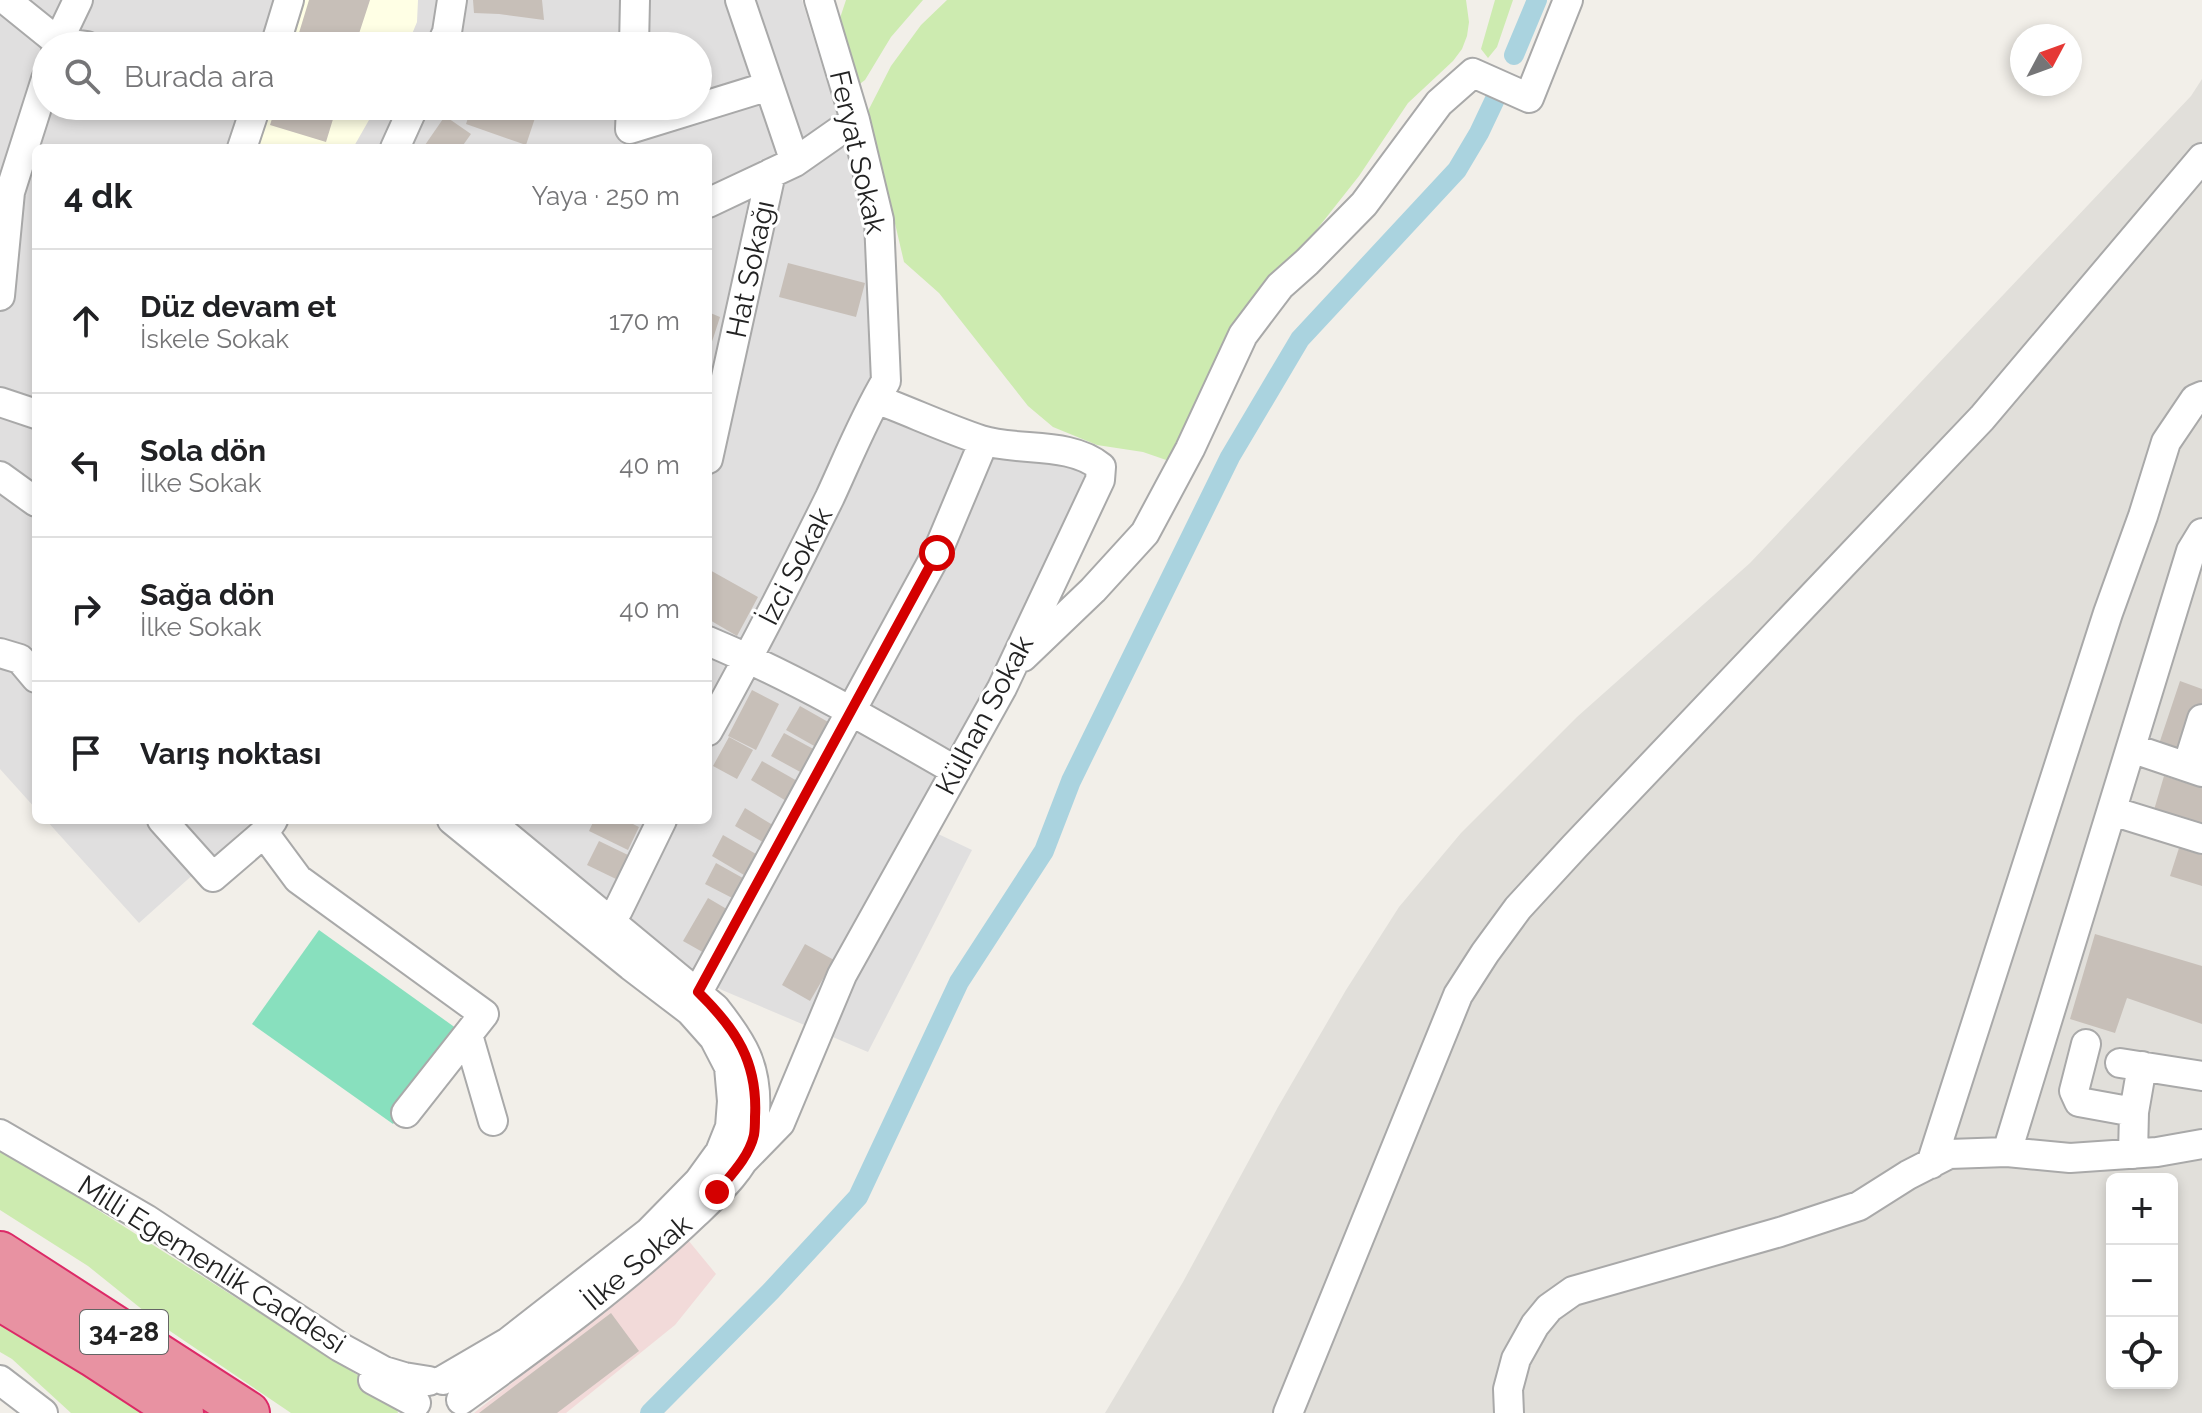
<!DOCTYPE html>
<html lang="tr">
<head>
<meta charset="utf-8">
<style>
	:root { --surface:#fff; --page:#f2f2f2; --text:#202124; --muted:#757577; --line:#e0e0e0 }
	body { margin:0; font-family:Raleway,sans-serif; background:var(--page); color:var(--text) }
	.controls { position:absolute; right:24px; bottom:24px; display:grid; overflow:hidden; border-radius:12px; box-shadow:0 4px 12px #0003 }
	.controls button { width:72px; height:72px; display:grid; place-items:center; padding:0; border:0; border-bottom:2px solid var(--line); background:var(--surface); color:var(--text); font:40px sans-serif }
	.compass { position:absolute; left:2010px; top:24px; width:72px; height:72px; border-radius:50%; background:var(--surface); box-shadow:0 4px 12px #0003; rotate:49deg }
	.stop { position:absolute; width:24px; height:24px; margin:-18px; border:6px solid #d40000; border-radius:50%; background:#fff }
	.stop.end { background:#d40000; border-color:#fff; box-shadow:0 2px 8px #0008 }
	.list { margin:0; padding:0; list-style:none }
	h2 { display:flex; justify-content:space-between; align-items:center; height:104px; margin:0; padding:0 32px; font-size:34px }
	h2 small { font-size:26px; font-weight:400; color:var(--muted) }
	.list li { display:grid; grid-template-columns:52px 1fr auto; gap:24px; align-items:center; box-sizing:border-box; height:144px; padding:0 32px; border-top:2px solid var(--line) }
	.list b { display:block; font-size:30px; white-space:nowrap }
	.list p { margin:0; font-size:26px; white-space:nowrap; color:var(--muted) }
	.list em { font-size:26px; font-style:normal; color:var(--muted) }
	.icon { flex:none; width:44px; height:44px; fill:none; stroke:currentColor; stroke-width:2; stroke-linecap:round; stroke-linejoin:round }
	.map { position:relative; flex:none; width:2202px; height:1413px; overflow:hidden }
	.search { position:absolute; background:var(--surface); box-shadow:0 4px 12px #0003; left:32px; top:32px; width:680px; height:88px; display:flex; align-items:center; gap:20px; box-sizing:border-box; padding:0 28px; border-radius:44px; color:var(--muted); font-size:30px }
	.panel { position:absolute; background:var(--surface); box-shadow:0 4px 12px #0003; left:32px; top:144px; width:680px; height:680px; border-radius:12px }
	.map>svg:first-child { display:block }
	.residential { fill:#e0dfdf; fill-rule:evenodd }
	.commercial { fill:#f2dad9 }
	.education { fill:#ffffe5 }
	.airport { fill:#e1dfda; fill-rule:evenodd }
	.grass { fill:#cdebb0 }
	.pitch { fill:#88e0be }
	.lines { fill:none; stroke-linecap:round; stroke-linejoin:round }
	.canal { stroke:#aad3df; stroke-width:20 }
	.building { fill:#c7bfb8 }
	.minor-casing { stroke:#a9a9a9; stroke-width:32 }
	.highway-casing { stroke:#dc2a67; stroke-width:46 }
	.minor { stroke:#fff; stroke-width:28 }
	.highway { stroke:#e892a2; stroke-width:42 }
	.route { stroke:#d40000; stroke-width:10 }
	.labels { text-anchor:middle; stroke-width:6; stroke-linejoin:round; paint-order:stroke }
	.shield { fill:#fff; stroke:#646464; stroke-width:2 }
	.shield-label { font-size:26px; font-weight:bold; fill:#222 }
	.street-label { font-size:28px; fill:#222; stroke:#fff }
</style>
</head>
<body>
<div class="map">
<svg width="2202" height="1413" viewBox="0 0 2202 1413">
	<rect width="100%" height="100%" fill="#f2efe9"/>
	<!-- residential -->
	<path class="residential" d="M0,0h802l63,206 9,190 224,77 -164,359 38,18 -104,202 -146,-62 -127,-80 -114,-90h227v-672h-672v661l-36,-40zM46,46h652v60h-652z
		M46,820h208l-115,103z"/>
	<!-- commercial -->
	<path class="commercial" d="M688,1240l28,34 -41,51 -109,88h-92l159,-126z"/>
	<!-- education -->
	<path class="education" d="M295,0h123l-1,22 -10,24h-127z
		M262,106h115l-24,42h-104z"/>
	<!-- airport -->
	<path class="airport" d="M2202,79v1334h-1097l78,-131 95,-175 68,-117 53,-83 62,-74 116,-116 173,-154 441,-467zM2112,1179h60v204h-60z"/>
	<!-- grass -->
	<path class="grass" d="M846,0h77l-32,37 -26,43 -8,6 -18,-65z
		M947,0h519l3,22 -2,14 -5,13 -9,12 -45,42 -49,73 -71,90 -116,196 -29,-10 -46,-7 -44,-18 -25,-21 -89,-113 -35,-31 -25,-107 -12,-38 2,-8 22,-43 30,-41z
		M1495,0h18l-16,47 -9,11 -7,-9z
		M0,1150l24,13 343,218 30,29 1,3h-107l-127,-86 -76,-61 -88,-56z
		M0,1319l66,42 76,52h-71l-59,-54 -12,-7z"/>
	<!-- pitch -->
	<path class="pitch" d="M319,930l141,101 -67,93 -141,-100z"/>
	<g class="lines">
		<!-- canal -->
		<path class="canal" d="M1514,55l23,-55
			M650,1413l121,-122 87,-94 101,-215 85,-131 27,-70 159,-324 70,-118 157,-169 22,-37 18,-38"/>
	</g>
	<!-- building -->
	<path class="building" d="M309,0h61l-15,46h-60z
		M473,0h69l2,20 -45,-6 -25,-1z
		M276,106h61l-11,36 -56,-17z
		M472,106h67l-13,39 -60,-21z
		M445,116l26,18 -10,14h-32l-4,-3z
		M788,263l77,20 -9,34 -77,-20z
		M708,312l12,5 -11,34h-1z
		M708,569l50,28 -21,39 -29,-17z
		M2180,681l22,8v16l-16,48 -27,-9z
		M752,690l27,14 -23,46 -28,-14z
		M800,706l30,17 -14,24 -30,-17z
		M784,733l33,18 -13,23 -33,-18z
		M729,737l24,13 -16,29 -24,-13z
		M762,761l37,21 -11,20 -37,-22z
		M2164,776l38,12v37l-48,-15z
		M745,808l31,19 -10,17 -31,-18z
		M594,820h31l14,7 -11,23 -39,-19z
		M723,835l33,19 -12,21 -32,-19z
		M599,841l29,14 -12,24 -29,-14z
		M2179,848l23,7v31l-32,-10z
		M716,863l34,19 -10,20 -35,-18z
		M708,898l22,13 -24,43 -23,-13z
		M2095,934l107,32v58l-75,-26 -12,35 -45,-14z
		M805,944l29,16 -24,41 -28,-16z
		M611,1313l28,38 -82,62h-78z"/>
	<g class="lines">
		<defs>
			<path id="minor" d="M6,0l52,42 29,4
				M740,0l55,162
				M56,46l22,-46
				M275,46l14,-46
				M441,46l6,-14 5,-32
				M634,46l1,-46
				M631,106l-1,23 139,-43
				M242,148l14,-42
				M395,148l19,-42
				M708,203l87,-41 60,-42
				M0,296l10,-104 36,-113
				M0,402l36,12
				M708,459l63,-286
				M0,476l36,26
				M708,641c86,36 167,83 248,130
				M0,653l20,6 16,19
				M1023,657l70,-67 52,-57 45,-84 53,-114 37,-49 27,-24 57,-58 75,-101 34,-30 56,25 39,-98
				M708,731c43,-77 83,-155 122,-234 18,-39 34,-79 56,-116l-7,-161 -24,-100 -36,-120
				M2131,748l71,24
				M2187,767l15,-48
				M2112,811l90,28
				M162,820l51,57 51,-44 9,-13
				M264,833l34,46 186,135 -78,99
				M600,935l18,-25 44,-90
				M698,992l239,-439 47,-112
				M468,1035l25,86
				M2086,1044l-12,47 5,11 55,10
				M2120,1063l82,13
				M0,1134l146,85 194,128 44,24 20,6 25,4
				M2007,1152l184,-601 11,-18
				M2133,1154l1,-42 8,-46
				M741,1163l39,-40 62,-148 160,-287 98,-208 1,-13c-32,-26 -82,-15 -120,-27 -36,-12 -70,-28 -105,-41
				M1931,1164l177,-551 35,-97 23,-74 29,-43 7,-3
				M0,1380l43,33
				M373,1380l43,23
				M443,1380l65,-38 141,-110 50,-51 21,-29 10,-25 2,-26 -3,-34 -15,-29 -24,-27 -59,-45 -179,-146
				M461,1400c80,-58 162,-117 234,-186 22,-21 50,-46 59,-77 2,-7 1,-17 1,-24 3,-47 -13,-71 -40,-105l-227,-188
				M1288,1413l170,-418 27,-42 33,-45 57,-62 407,-428 220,-260
				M1509,1413l-1,-24 8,-30 19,-34 14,-17 24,-17 207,-59 79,-26 49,-31 41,-21 58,-2 63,6 87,-6 45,-8"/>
			<path id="highway" d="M0,1253l248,160
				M0,1299l93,56 89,58"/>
		</defs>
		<!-- minor casing -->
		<use href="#minor" class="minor-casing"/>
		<!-- highway casing -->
		<use href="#highway" class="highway-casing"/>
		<!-- minor -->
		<use href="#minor" class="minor"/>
		<!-- highway -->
		<use href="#highway" class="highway"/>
	</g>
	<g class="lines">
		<!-- route -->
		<path class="route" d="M717,1192c14,-17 32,-35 37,-57 1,-6 1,-13 1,-18 3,-55 -19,-88 -57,-125l239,-439"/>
	</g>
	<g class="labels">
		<!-- shield labels -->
		<rect class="shield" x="80" y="1310" width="88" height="44" rx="6"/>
		<g class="shield-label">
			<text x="124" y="1341">34-28</text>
		</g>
		<!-- street labels -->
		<g class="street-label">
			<text transform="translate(858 152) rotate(77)" y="10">Feryat Sokak</text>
			<text transform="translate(750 269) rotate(-78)" y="10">Hat Sokağı</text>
			<text transform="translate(795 566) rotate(-63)" y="10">İzci Sokak</text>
			<text transform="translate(984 715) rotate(-62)" y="10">Külhan Sokak</text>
			<text transform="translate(637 1262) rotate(-40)" y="10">İlke Sokak</text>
			<text transform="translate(212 1264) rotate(32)" y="10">Milli Egemenlik Caddesi</text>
		</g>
	</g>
</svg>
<div class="controls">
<button>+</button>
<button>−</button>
<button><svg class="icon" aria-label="locate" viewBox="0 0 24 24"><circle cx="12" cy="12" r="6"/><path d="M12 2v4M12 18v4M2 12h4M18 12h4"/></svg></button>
</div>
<svg class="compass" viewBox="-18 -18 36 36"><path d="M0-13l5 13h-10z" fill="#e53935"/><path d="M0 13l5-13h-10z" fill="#757577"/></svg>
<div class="stop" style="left:937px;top:553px"></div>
<div class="stop end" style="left:717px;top:1192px"></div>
<div class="search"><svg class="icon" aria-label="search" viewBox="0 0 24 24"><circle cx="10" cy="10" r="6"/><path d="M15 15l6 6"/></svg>Burada ara</div>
<section class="panel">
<h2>4 dk<small>Yaya · 250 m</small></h2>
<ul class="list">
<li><svg class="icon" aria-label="ahead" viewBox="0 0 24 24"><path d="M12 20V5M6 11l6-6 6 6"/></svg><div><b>Düz devam et</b><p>İskele Sokak</p></div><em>170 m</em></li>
<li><svg class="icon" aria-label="left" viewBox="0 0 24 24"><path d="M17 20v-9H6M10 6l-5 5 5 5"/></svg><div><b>Sola dön</b><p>İlke Sokak</p></div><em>40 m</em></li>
<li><svg class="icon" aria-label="right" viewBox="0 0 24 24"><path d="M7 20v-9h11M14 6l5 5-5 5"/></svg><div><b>Sağa dön</b><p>İlke Sokak</p></div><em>40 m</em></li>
<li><svg class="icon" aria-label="arrive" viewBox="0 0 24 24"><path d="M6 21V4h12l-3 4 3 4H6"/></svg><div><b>Varış noktası</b></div></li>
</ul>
</section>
</div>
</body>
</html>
